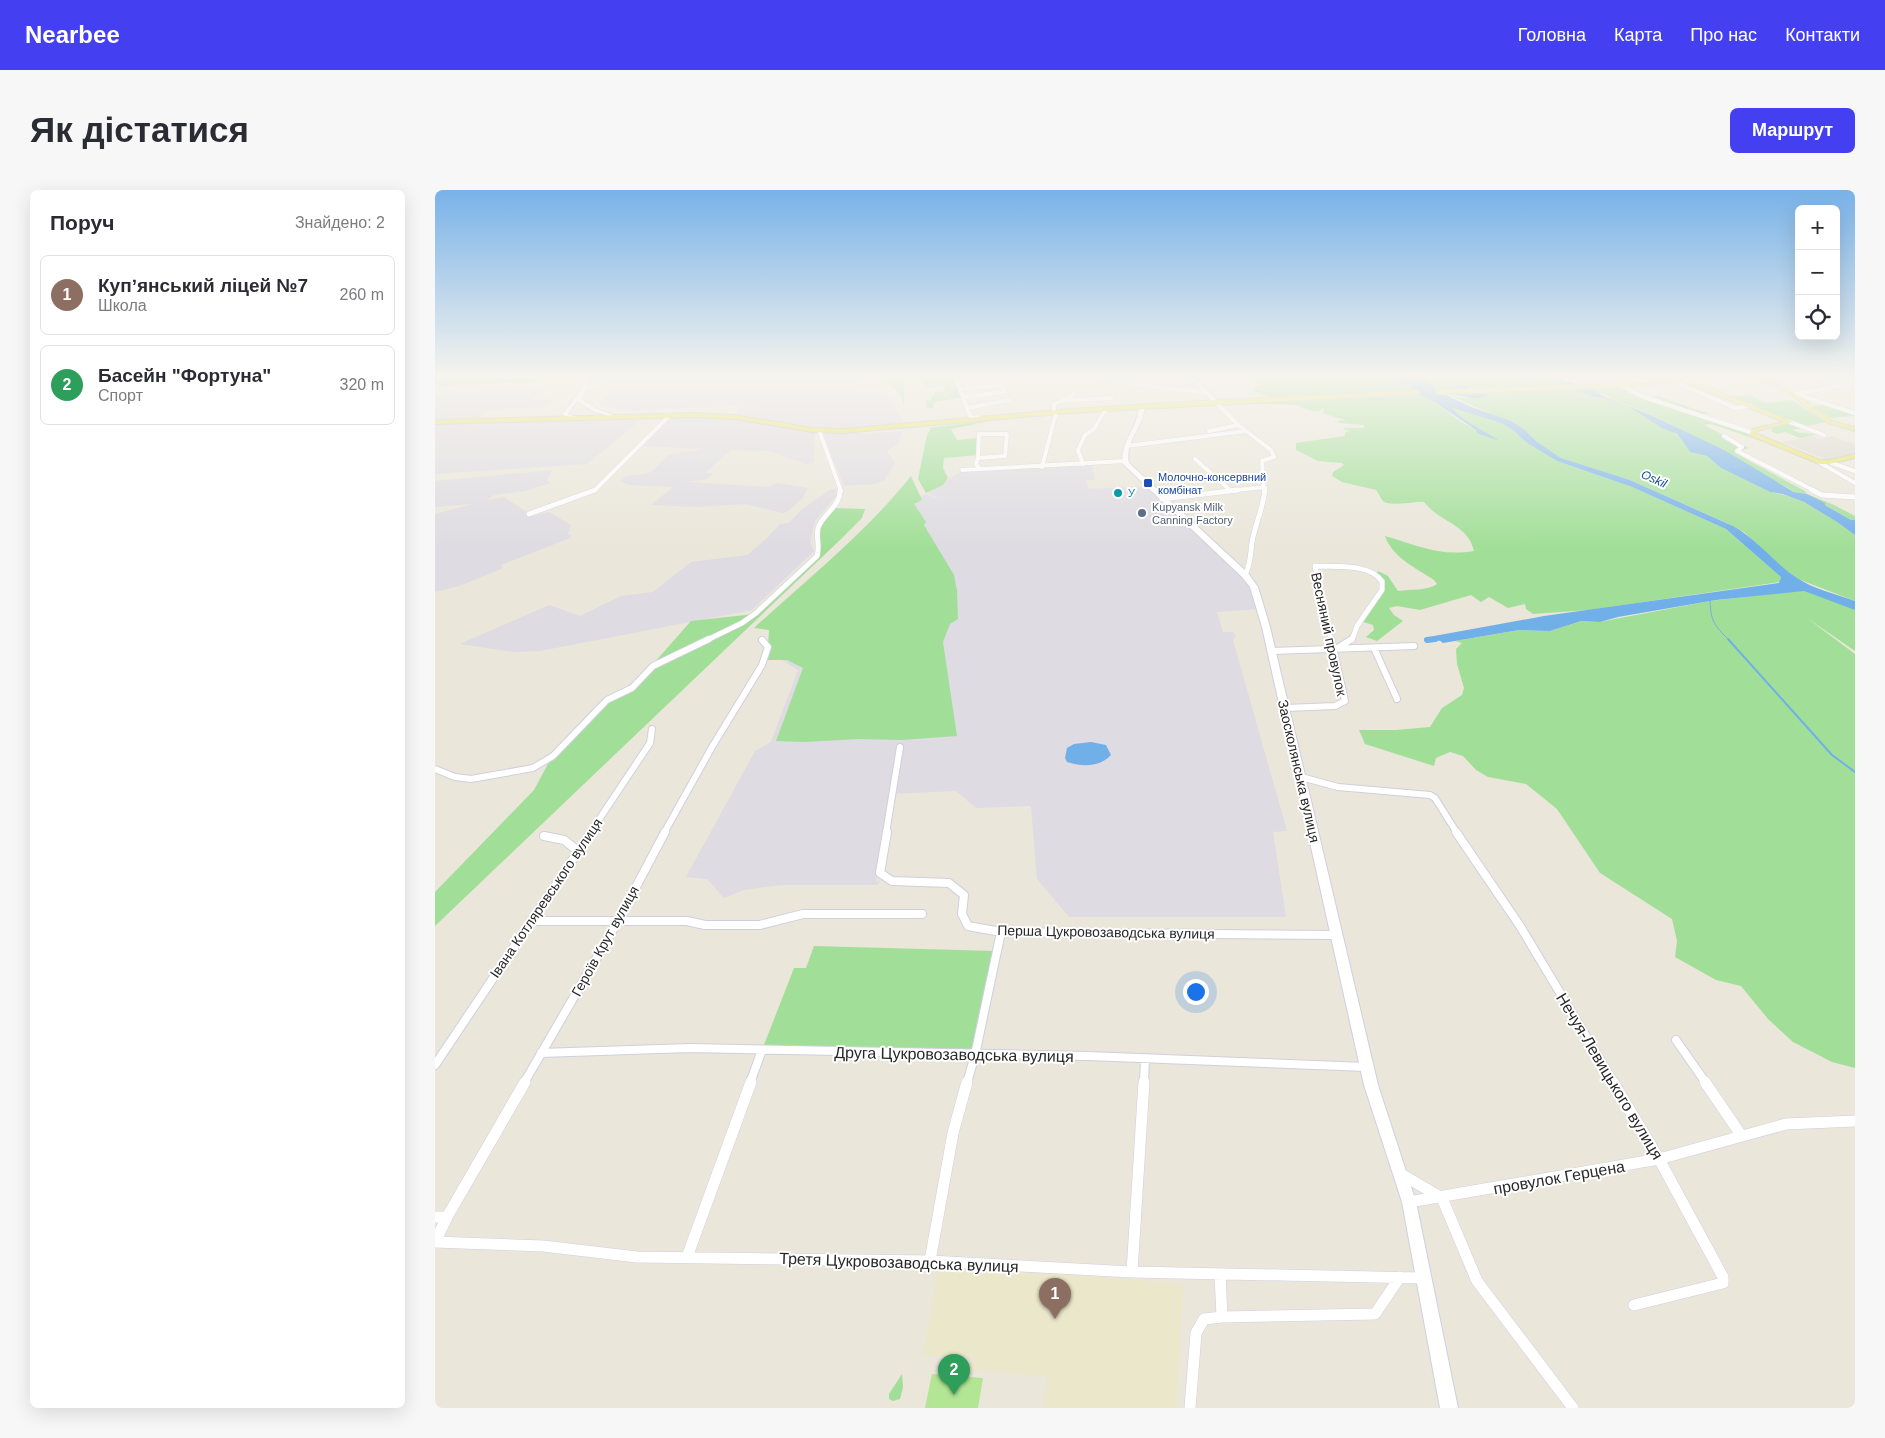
<!DOCTYPE html>
<html lang="uk">
<head>
<meta charset="utf-8">
<style>
	:root { --surface:#fff; --page:#f7f7f7; --text:#2b2b33; --muted:#7c7c81; --line:#e1e1e2; --accent:#4440f1 }
	body { margin:0; font-family:Arial,sans-serif; background:var(--page); color:var(--text) }
	.controls { position:absolute; right:15px; top:15px; display:grid; overflow:hidden; border-radius:8px; box-shadow:0 5px 20px #0002 }
	.controls button { width:45px; height:45px; display:grid; place-items:center; padding:0; border:0; border-bottom:1px solid var(--line); background:var(--surface); color:var(--text); font:25px sans-serif }
	.you { position:absolute; left:760px; top:801px; width:18px; height:18px; margin:-12px; border:4px solid #fff; border-radius:50%; background:#1a73e8; box-shadow:0 0 0 8px #1a73e833 }
	.badge { display:grid; place-items:center; width:32px; height:32px; border-radius:50%; background:var(--accent); color:#fff; font-size:16px; font-weight:700 }
	.pin { position:absolute; translate:-50% -41px; filter:drop-shadow(0 1px 2px #0008) }
	.pin::after { content:''; position:absolute; top:26px; width:18px; height:15px; background:inherit; clip-path:polygon(0 0,100% 0,50% 100%) }
	.list { margin:0; padding:0; list-style:none }
	h2 { display:flex; justify-content:space-between; align-items:center; height:65px; margin:0; padding:0 20px; font-size:21px }
	h2 small { font-size:16px; font-weight:400; color:var(--muted) }
	.list li { display:grid; grid-template-columns:32px 1fr auto; gap:15px; align-items:center; box-sizing:border-box; height:80px; margin:0 10px 10px; padding:0 10px; border:1px solid var(--line); border-radius:8px }
	.list b { display:block; font-size:19px; white-space:nowrap }
	.list p { margin:0; font-size:16px; white-space:nowrap; color:var(--muted) }
	.list em { font-size:16px; font-style:normal; color:var(--muted) }
	.icon { flex:none; width:28px; height:28px; fill:none; stroke:currentColor; stroke-width:2; stroke-linecap:round; stroke-linejoin:round }
	.map { position:relative; flex:none; width:1420px; height:1218px; overflow:hidden; border-radius:8px }
	header { display:flex; align-items:center; gap:30px; box-sizing:border-box; height:70px; padding:0 25px; background:var(--accent); color:#fff }
	header strong { font-size:24px }
	nav { display:flex; gap:28px; margin-inline-start:auto; font-size:18px }
	.intro { display:flex; align-items:center; justify-content:space-between; box-sizing:border-box; height:120px; padding:0 30px }
	h1 { margin:0; font-size:35px }
	.button { padding:12px 22px; border-radius:8px; background:var(--accent); color:#fff; font-size:18px; font-weight:700 }
	main { display:flex; gap:30px; padding:0 30px }
	aside { flex:1; background:var(--surface); border-radius:8px; box-shadow:0 5px 20px #0002 }
	.map>svg:first-child { display:block }
	.industrial { fill:#dedbe2 }
	.education { fill:#ebe7ca }
	.green { fill:#a1df98 }
	.pitch { fill:#b2e694 }
	.plaza { fill:#dad9d0 }
	.water { fill:#71afe8 }
	.lines { fill:none; stroke-linecap:round; stroke-linejoin:round }
	.stream-far1 { stroke:#71afe8; stroke-width:1 }
	.stream { stroke:#71afe8; stroke-width:2 }
	.canal-far1 { stroke:#71afe8; stroke-width:5 }
	.canal { stroke:#71afe8; stroke-width:6 }
	.street-far4-casing { stroke:#d0cfe0; stroke-width:5 }
	.street-far3-casing { stroke:#d0cfe0; stroke-width:6 }
	.street-far2-casing { stroke:#d0cfe0; stroke-width:8 }
	.street-far1-casing { stroke:#d0cfe0; stroke-width:10 }
	.street-casing { stroke:#d0cfe0; stroke-width:12 }
	.secondary-casing { stroke:#d0cfe0; stroke-width:2 }
	.primary-casing { stroke:#c7c7c7; stroke-width:2 }
	.street-far4 { stroke:#fff; stroke-width:4 }
	.street-far3 { stroke:#fff; stroke-width:5 }
	.street-far2 { stroke:#fff; stroke-width:6 }
	.street-far1 { stroke:#fff; stroke-width:8 }
	.street { stroke:#fff; stroke-width:11 }
	.secondary { fill:#fff; fill-rule:evenodd }
	.primary { fill:#e9e65f; fill-rule:evenodd }
	.transit-dot { fill:#1a4fb4; stroke:#fff; stroke-width:2 }
	.culture-dot { fill:#0f9aa8; stroke:#fff; stroke-width:2 }
	.service-dot { fill:#5c6f8a; stroke:#fff; stroke-width:2 }
	.labels { text-anchor:middle; stroke-width:4; stroke-linejoin:round; paint-order:stroke }
	.far-transit-label { font-size:11px; fill:#164399; stroke:#fff; text-anchor:start }
	.far-culture-label { font-size:11px; fill:#0d838f; stroke:#fff; text-anchor:start }
	.far-service-label { font-size:11px; fill:#4e5e75; stroke:#fff; text-anchor:start }
	.far-water-label { font-size:12px; font-style:italic; fill:#134b91; stroke:#fff }
	.street-label { font-size:14px; fill:#282828; stroke:#fff }
	.near-street-label { font-size:16px; fill:#282828; stroke:#fff }
</style>
</head>
<body>
<header>
<strong>Nearbee</strong>
<nav><a>Головна</a><a>Карта</a><a>Про нас</a><a>Контакти</a></nav>
</header>
<div class="intro"><h1>Як дістатися</h1><a class="button">Маршрут</a></div>
<main>
<aside>
<h2>Поруч<small>Знайдено: 2</small></h2>
<ul class="list">
<li><span class="badge" style="background:#8d6e63">1</span><div><b>Купʼянський ліцей №7</b><p>Школа</p></div><em>260 m</em></li>
<li><span class="badge" style="background:#2e9e5b">2</span><div><b>Басейн &quot;Фортуна&quot;</b><p>Спорт</p></div><em>320 m</em></li>
</ul>
</aside>
<div class="map">
<svg width="1420" height="1218" viewBox="0 0 1420 1218">
	<rect width="100%" height="100%" fill="#eae6da"/>
	<!-- industrial -->
	<path class="industrial" d="M192,186l224,1 7,8 -3,8h28l6,4 13,22 -1,7 -74,4 -91,-16 4,-7 17,-2 -134,6 -24,-7z
		M108,199l-11,11 22,-1 -8,8 -57,3 -10,8 -44,2v-26z
		M236,226l48,1 39,4 57,11 -1,31 -8,1 -38,-13 -37,-1 -26,23 8,1 -6,5 -18,3 80,5 6,-4 9,1 24,4 -5,10 -16,14 -4,1 -38,-9 -48,3 -46,-2 22,-18 -44,-2 -9,-4 6,-5 19,-2 8,-3 15,-16 36,-6 -63,-3z
		M148,230h58l-54,44 -152,10v-49z
		M467,242l-4,12 -11,7 8,12 -10,17 -10,4 -31,2 -21,-52z
		M657,275l3,15h-9l2,9 60,-3 102,98 10,25 -43,3 6,20h10l3,5 -3,3 54,191 -14,1 13,85h-217l-32,-38 -6,-73 -55,2 -20,-17 -65,3 -15,88 5,-2 -4,5h-96l-37,5 -20,8 -17,-19 -21,-2 69,-126 16,-9 27,-72 -21,-13 129,-157 20,-6 16,7 -14,-8 34,-22z
		M117,280l-5,10 3,3 -25,8 -31,4 -7,5 17,-3 29,19 16,-4 22,13 -3,9 3,1 -1,3 -69,27 2,3 -41,17 -27,7v-78l38,-10 -38,3v-26z
		M396,299l6,1 -2,3 2,2 -22,26 -5,21 4,9 -62,59 -212,41 -26,1 -54,-8 89,-39 31,11 41,-20 32,-4 38,-30 56,-7 18,-15 15,-16 9,-1 13,-14z"/>
	<!-- education -->
	<path class="education" d="M503,1082l128,2 117,10 -7,124h-133l4,-32 -77,-6 1,-13 -48,-2z"/>
	<!-- green -->
	<path class="green" d="M0,186h140l-3,3 -5,1 -132,6z
		M444,186h25v29c-2,-14 -15,-20 -25,-29z
		M487,186h33l9,21 -30,5 -1,6h-6l-1,-8h6l-1,-5h3v-3l11,-1 -1,-5 -18,2z
		M825,186h137l5,8h6l12,12 8,2 33,24 15,8 3,5 17,3 -4,-1 -27,-17 -16,-13 9,1 43,15 12,7 12,10 32,21 75,26 94,42 55,48 -1,5 -191,28 -56,4 -7,-5 -1,-5 -17,4 -19,-11 -8,5 -10,-7 -51,15 -23,-4 -8,2 5,7 9,6 -26,20 -11,-4 8,-7 -1,-5 -13,-4c11,-15 29,-29 16,-46l2,-4 10,5 10,15c12,-2 30,0 39,-7l-3,-4c-18,-12 -41,-22 -49,-44 32,9 54,21 89,15 -6,-27 -35,-29 -50,-49 -10,-1 -35,5 -41,-1 -3,-3 -4,-8 -7,-11l-34,-8 -10,-6 1,-4 11,-7 -2,-2 -24,-2 -22,-11v-7l49,-7v-3l5,-2 -7,-2 1,-1h20v-3l-25,-2 -1,-2 7,-1 -23,-7 2,-1 -1,-4 -3,3 -6,1 -18,-7 -51,-2c11,-2 34,0 41,-3 -11,-2 -21,-4 -32,-9l-1,-3 10,-4 -9,-2 5,-2z
		M983,186h131l8,6 9,3 -94,4 -5,-4 -11,4 -20,2 -5,-7z
		M1185,195l26,13 12,-2 39,14 12,3 -9,3 44,15 20,11 -53,-18 -7,1 45,23 -13,4 8,6 61,33 2,3 27,11 21,11v5l-4,-1 -44,-26 -12,-2c-47,-27 -93,-53 -141,-76 -21,-10 -43,-16 -63,-28z
		M1128,197l8,4 9,1 13,5 11,1 24,8 49,29 13,17 17,4 14,12 49,24 15,3 19,7 33,20 18,13v66l-57,-22 -23,-17 -31,-30 -17,-9 -97,-43 -69,-22 -25,-17 -11,-11 -14,-9 -11,-3 -50,-23 15,3 22,-2 -10,-3z
		M1315,205l16,8 26,-3 34,22 -19,4 -75,-29z
		M1391,215l29,10v1l-24,2 -19,-12z
		M560,230l-44,9 6,11 21,-2 1,17 -35,3 -1,10 5,10 -5,7 -17,8 -8,-14 9,-44 4,-6 -3,-1z
		M1354,234l14,4 -10,2 6,3 19,1 -18,4 -15,-6 -8,2 -6,-3 3,-5z
		M476,286l11,24 -8,4 12,18 -2,3 30,50 3,16 1,28 -8,5 -7,18 14,94 -56,4 -42,-1 -55,3 -28,-1 27,-73 -16,-8h-23l4,-13 1,-17 -15,-2c53,-49 111,-94 157,-152z
		M398,318l32,1 -3,9 -22,22 -405,386v-34l99,-102 16,-30 57,-60 25,-12 59,-67 63,-7 63,-58 2,-29z
		M1368,400l52,19v42l-48,-33 48,36v414l-23,-6 -39,-20 -25,-23 -27,-33 -25,-6 -41,-23 2,-16 -5,-22 -72,-46 -43,-64 -31,-25 -38,-7 -12,-7 -13,-14 -13,-4 -14,6 -2,8 -69,-22 -6,-14h37l34,-3 12,-19 20,-13 2,-7 -7,-24 -1,-15 6,-6 -7,-2 64,-11 31,1 31,-10 18,1 111,-21z
		M379,756l181,5 -20,104 -213,-5 32,-82h12z
		M467,1184l1,13 -3,12 -7,2 -4,-2v-5z"/>
	<!-- pitch -->
	<path class="pitch" d="M497,1184l15,1 1,5 16,1 5,-4 14,1 -5,30h-53z"/>
	<!-- plaza -->
	<path class="plaza" d="M1378,246l8,3 10,-3 24,8v10l-27,6 -46,-18z"/>
	<!-- water -->
	<path class="water" d="M962,186c15,0 31,0 39,15l19,-2 3,-4c11,-1 19,8 29,10 -13,8 -29,-3 -43,-1l27,13 40,14 14,9 11,11 25,17 69,22 103,46c24,13 41,37 64,52 16,11 39,16 58,23v9l-51,-19 -88,9 -98,17 -18,5 -19,-1 -31,10 -31,-1 -76,13 -9,-7 110,-20 235,-33 2,-6 -55,-48 -94,-42 -75,-26 -31,-19 -13,-12 -12,-7 -51,-16 15,13 35,21 -22,-7 -2,-4 -48,-32 -8,-2 -11,-12h-7z
		M1114,186l19,1 -5,3 12,4 18,3 -1,1 11,8 48,19 73,35 70,42 13,2 18,9v2l26,15h4v15l-18,-13 -33,-20 -21,-8 -13,-2 -49,-24 -14,-12 -17,-4 -13,-18 -15,-6 -34,-22 -24,-8 -11,-1 -13,-5 -19,-4 4,-3 -8,-3z
		M656,552l15,3 5,10c-11,12 -29,12 -44,7l-2,-4 2,-10 7,-4z"/>
	<g class="lines">
		<!-- stream-far1 -->
		<path class="stream-far1" d="M936,186l11,4 17,1
			M1275,411c1,21 4,24 19,39"/>
		<!-- stream -->
		<path class="stream" d="M1293,449l104,116 23,17"/>
		<!-- canal-far1 -->
		<path class="canal-far1" d="M992,450l20,-3"/>
		<!-- canal -->
		<path class="canal" d="M992,450l8,-1"/>
		<defs>
			<path id="street-far4" d="M520,186l16,42 7,-1
				M659,186l61,11 51,5
				M1197,186l16,8
				M1228,186l8,4
				M1381,186l24,8
				M1185,194l21,12 109,36
				M1245,194l55,24 15,-2
				M526,199l41,-4 2,4
				M146,201l39,-15
				M1352,201l68,22
				M1361,204l59,-11
				M529,207l40,-5
				M626,211l51,-3
				M781,212l22,23 33,25 3,7 -12,4 2,30
				M533,218l41,-8
				M619,223v-9l15,-6 5,-5
				M1355,232l34,13
				M384,240l22,61
				M774,241l29,-6
				M544,244h28l-2,22 -27,2z
				M1289,246l18,11 -5,4 78,40
				M692,256l119,-15
				M543,268l-2,6 3,4
				M760,269l36,32
				M1384,272l36,21
				M1394,272l26,9
				M648,274l-5,-14 7,-15 9,-6 12,-20
				M607,277l14,-54
				M527,280l163,-9
				M159,301l76,-76
				M792,301l38,-4"/>
			<path id="street-far3" d="M1377,300l10,5 33,2
				M727,309l76,-9
				M94,324l66,-24
				M810,385c7,-13 5,-25 8,-38 4,-16 10,-31 12,-47
				M272,450l35,-17 14,-10 61,-57c3,-9 -1,-19 1,-28 5,-15 23,-22 22,-38
				M896,450l-16,-74c21,1 53,-3 67,15v9l-25,36 -5,14"/>
			<path id="street-far2" d="M939,458l23,51
				M899,460l18,-11
				M837,461l142,-5
				M850,518l50,-2 10,-5 -14,-62
				M0,579l20,8 16,2 62,-11 20,-12 54,-56 25,-12 21,-22 56,-27
				M866,587l37,10 92,8 5,3 22,35
				M155,643l60,-90 2,-14
				M229,643l48,-86 50,-82 6,-18 -6,-7
				M451,643l14,-86"/>
			<path id="street-far1" d="M452,642l-7,41 12,8 57,2 15,12 -2,19 6,12 33,6 336,3
				M1021,642l64,94 94,157
				M109,646l20,4 14,11
				M95,731h157l18,4h55l43,-11h119
				M1241,850l30,43
				M106,863l148,-5 399,8 278,11
				M0,875l156,-233
				M89,893l94,-162 47,-89
				M315,893l12,-33
				M532,893l8,-28 26,-123
				M709,893l1,-24"/>
			<path id="street" d="M1178,892l46,77 64,118v6l-89,22
				M1270,892l36,53
				M966,984l41,24 35,83 96,127
				M974,1012l250,-43 127,-35 69,-3
				M0,1027h12
				M0,1052l108,4 94,11 293,4 202,11 291,6
				M0,1052l12,-25 78,-135
				M252,1067l64,-175
				M495,1071l23,-128 14,-51
				M697,1082l12,-190
				M785,1084l2,43 153,-3 25,-37
				M755,1218l6,-75 8,-14 18,-2"/>
			<path id="secondary" d="M150,186h5l-8,24 15,9 16,6v2l-20,-6 -16,-10 -9,13 6,2v2l-12,-3 18,-24z
				M752,186h5l26,25v2h-4z
				M707,215l3,2c-2,20 -21,36 -16,56l119,110 10,14 12,40 108,458 38,117 42,206h-18l-38,-206 -38,-117 -102,-458 -12,-40 -8,-10 -119,-113c-4,-21 15,-36 16,-57z"/>
			<path id="primary" d="M1269,186h20l-76,10 -209,8 -3,-2 3,-2 209,-8z
				M1313,186h8l33,13 43,32 23,6v4l-27,-8 -43,-32z
				M1250,194l20,2 88,36 -37,9 -1,2 65,27h9l26,-6v4l-26,6h-10l-70,-29 3,-6 32,-7 -82,-33 -17,-3z
				M982,201l2,3 -349,19 -227,20 -31,-1 -77,-13 -40,-2 -260,7v-4l260,-7 40,2 77,13 31,1 227,-20 146,-9z"/>
		</defs>
		<!-- street-far4 casing -->
		<use href="#street-far4" class="street-far4-casing"/>
		<!-- street-far3 casing -->
		<use href="#street-far3" class="street-far3-casing"/>
		<!-- street-far2 casing -->
		<use href="#street-far2" class="street-far2-casing"/>
		<!-- street-far1 casing -->
		<use href="#street-far1" class="street-far1-casing"/>
		<!-- street casing -->
		<use href="#street" class="street-casing"/>
		<!-- secondary casing -->
		<use href="#secondary" class="secondary-casing"/>
		<!-- primary casing -->
		<use href="#primary" class="primary-casing"/>
		<!-- street-far4 -->
		<use href="#street-far4" class="street-far4"/>
		<!-- street-far3 -->
		<use href="#street-far3" class="street-far3"/>
		<!-- street-far2 -->
		<use href="#street-far2" class="street-far2"/>
		<!-- street-far1 -->
		<use href="#street-far1" class="street-far1"/>
		<!-- street -->
		<use href="#street" class="street"/>
		<!-- secondary -->
		<use href="#secondary" class="secondary"/>
		<!-- primary -->
		<use href="#primary" class="primary"/>
	</g>
	<!-- sky -->
	<linearGradient id="sky" x2="0" y2="1"><stop stop-color="#78b2e8"/><stop offset="0.52" stop-color="#f6f4ee"/><stop offset="1" stop-color="#f6f4ee" stop-opacity="0"/></linearGradient>
	<rect width="1420" height="357" fill="url(#sky)"/>
	<!-- markers -->
	<rect class="transit-dot" x="708" y="288" width="10" height="10" rx="2.5"/>
	<circle class="culture-dot" cx="683" cy="303" r="5"/>
	<circle class="service-dot" cx="707" cy="323" r="5"/>
	<g class="labels">
		<!-- far-transit labels -->
		<g class="far-transit-label">
			<text x="723" y="291">Молочно-консервний<tspan x="723" dy="13">комбінат</tspan></text>
		</g>
		<!-- far-culture labels -->
		<g class="far-culture-label">
			<text x="693" y="307">У</text>
		</g>
		<!-- far-service labels -->
		<g class="far-service-label">
			<text x="717" y="321">Kupyansk Milk<tspan x="717" dy="13">Сanning Factory</tspan></text>
		</g>
		<!-- far-water labels -->
		<g class="far-water-label">
			<text transform="translate(1219 289) rotate(24)" y="4">Oskil</text>
		</g>
		<!-- street labels -->
		<g class="street-label">
			<text transform="translate(894 444) rotate(78)" y="5">Весняний провулок</text>
			<text transform="translate(864 581) rotate(77)" y="5">Заосколянська вулиця</text>
			<text transform="translate(111 708) rotate(-56)" y="5">Івана Котляревського вулиця</text>
			<text transform="translate(671 742) rotate(1)" y="5">Перша Цукровозаводська вулиця</text>
			<text transform="translate(170 751) rotate(-61)" y="5">Героїв Крут вулиця</text>
		</g>
		<!-- near-street labels -->
		<g class="near-street-label">
			<text transform="translate(519 864) rotate(1)" y="6">Друга Цукровозаводська вулиця</text>
			<text transform="translate(1175 886) rotate(59)" y="6">Нечуя-Левицького вулиця</text>
			<text transform="translate(1124 987) rotate(-10)" y="6">провулок Герцена</text>
			<text transform="translate(464 1072) rotate(2)" y="6">Третя Цукровозаводська вулиця</text>
		</g>
	</g>
</svg>
<div class="controls">
<button>+</button>
<button>−</button>
<button><svg class="icon" aria-label="locate" viewBox="0 0 24 24"><circle cx="12" cy="12" r="6"/><path d="M12 2v4M12 18v4M2 12h4M18 12h4"/></svg></button>
</div>
<div class="you"></div>
<div class="pin badge" style="left:620px;top:1129px;background:#8d6e63">1</div>
<div class="pin badge" style="left:519px;top:1205px;background:#2e9e5b">2</div>
</div>
</main>
</body>
</html>
